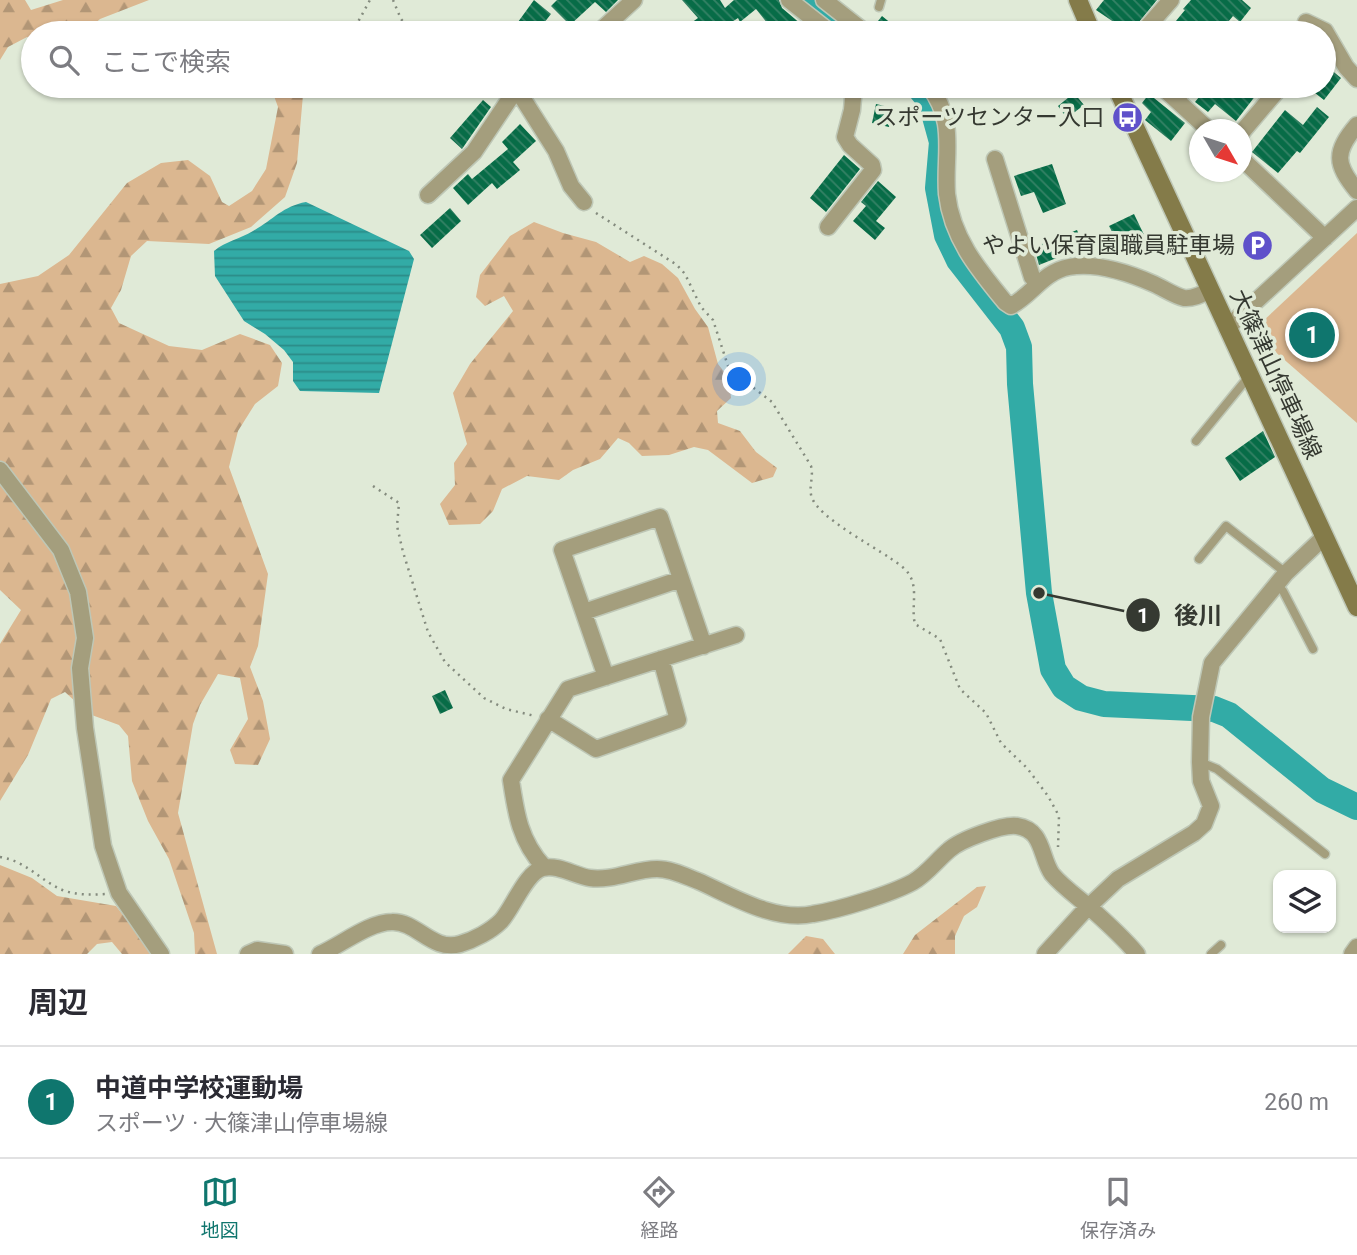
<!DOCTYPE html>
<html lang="ja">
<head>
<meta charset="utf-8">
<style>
	:root { --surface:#fff; --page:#f7f7f7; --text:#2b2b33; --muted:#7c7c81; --line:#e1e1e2; --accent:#0f766e }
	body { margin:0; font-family:Roboto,"Noto Sans JP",sans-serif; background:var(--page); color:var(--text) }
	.controls { position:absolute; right:21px; bottom:21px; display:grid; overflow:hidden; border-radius:14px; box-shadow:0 2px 5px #0004 }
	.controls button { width:63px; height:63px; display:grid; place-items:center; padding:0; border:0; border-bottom:2px solid var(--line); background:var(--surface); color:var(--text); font:35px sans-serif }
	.compass { position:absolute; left:1189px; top:119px; width:63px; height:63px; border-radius:50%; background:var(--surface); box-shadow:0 2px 5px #0004; rotate:129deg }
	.you { position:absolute; left:740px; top:380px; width:24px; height:24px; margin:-18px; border:5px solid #fff; border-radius:50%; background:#1a73e8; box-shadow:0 0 0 10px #1a73e833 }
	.badge { display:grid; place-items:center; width:46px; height:46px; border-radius:50%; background:var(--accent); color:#fff; font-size:23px; font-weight:700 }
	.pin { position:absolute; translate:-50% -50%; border:4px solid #fff; box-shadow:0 2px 7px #0006 }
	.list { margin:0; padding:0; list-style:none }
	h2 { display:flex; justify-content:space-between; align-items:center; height:91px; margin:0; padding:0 28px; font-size:30px }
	h2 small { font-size:23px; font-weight:400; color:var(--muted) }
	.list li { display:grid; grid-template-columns:46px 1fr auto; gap:21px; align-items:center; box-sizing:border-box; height:112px; padding:0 28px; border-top:2px solid var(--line) }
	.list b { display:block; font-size:26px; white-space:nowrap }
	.list p { margin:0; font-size:23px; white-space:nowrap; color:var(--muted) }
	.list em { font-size:23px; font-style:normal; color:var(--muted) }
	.icon { flex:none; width:38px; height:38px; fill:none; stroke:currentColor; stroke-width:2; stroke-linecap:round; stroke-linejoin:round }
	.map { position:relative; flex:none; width:1357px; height:954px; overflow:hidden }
	.search { position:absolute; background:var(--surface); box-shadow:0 2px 5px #0004; left:21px; right:21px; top:21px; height:77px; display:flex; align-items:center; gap:18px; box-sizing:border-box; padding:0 24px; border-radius:38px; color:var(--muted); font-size:26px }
	.sheet { height:203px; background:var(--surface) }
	nav { display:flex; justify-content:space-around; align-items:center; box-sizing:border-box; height:98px; border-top:2px solid var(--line); background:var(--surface); font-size:19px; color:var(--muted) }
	nav a { display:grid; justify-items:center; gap:4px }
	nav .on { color:var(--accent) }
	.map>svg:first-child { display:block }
	.green { fill:#dbb790 }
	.forest { fill:url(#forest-firs) }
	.water { fill:url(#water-rules) }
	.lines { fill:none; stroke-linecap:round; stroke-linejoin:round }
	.river { stroke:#32aba6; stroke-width:26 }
	.building { fill:url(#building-back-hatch) }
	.service-casing { stroke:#bec7b6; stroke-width:11 }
	.minor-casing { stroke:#bec7b6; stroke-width:19 }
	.secondary-casing { stroke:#bec7b6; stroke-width:21 }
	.path { stroke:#848b7e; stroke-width:2.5; stroke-dasharray:2 5; stroke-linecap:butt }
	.service { stroke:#a49e7d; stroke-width:8 }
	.minor { stroke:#a49e7d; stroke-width:16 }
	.secondary { stroke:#847b49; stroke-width:18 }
	.labels { text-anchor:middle; stroke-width:7; stroke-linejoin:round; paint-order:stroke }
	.poi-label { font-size:23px; fill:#353931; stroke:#e0ead7; text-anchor:end }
	.street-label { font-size:23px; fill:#353931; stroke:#e0ead7 }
	.leader { fill:none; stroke:#353931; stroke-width:2.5 }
	.callout-dot { fill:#353931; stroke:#e0ead7; stroke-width:2.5 }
	.mark-label { font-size:21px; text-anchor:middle; font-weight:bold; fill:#fff }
	.callout-label { font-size:24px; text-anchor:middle; font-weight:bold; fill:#353931; stroke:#e0ead7; stroke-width:7; stroke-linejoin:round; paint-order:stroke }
</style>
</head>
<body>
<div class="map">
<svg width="1357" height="954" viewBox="0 0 1357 954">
	<defs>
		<pattern id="forest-firs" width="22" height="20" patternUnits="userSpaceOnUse" patternTransform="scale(1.75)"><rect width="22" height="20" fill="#dbb790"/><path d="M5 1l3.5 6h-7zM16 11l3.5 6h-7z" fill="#b29676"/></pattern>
		<pattern id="water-rules" width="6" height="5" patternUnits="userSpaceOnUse" patternTransform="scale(1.75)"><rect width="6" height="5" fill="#32aba6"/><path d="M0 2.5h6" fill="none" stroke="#2b8c88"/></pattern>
		<pattern id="building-back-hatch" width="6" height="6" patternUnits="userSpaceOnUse" patternTransform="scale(1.75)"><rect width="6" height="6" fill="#076c47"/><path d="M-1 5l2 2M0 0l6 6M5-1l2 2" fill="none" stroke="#368266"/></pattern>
	</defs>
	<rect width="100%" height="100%" fill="#e0ead7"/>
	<!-- green -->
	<path class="green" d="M1357,233v190l-85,-74 -10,-27z"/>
	<!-- forest -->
	<path class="forest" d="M0,0h25l6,10 32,-10h86l-49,19 -16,14h-51v7l-6,-3 -19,10 -8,13z
		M275,86h25l3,9 -6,68 -12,34 -34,30 -42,17 -62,-3 -16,15 -10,34 -10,18 8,15 50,23 33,4 38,-16 30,11 12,18 -4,23 -23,18 -17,27 -9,36 39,107 -10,72 -8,21 13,34 7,38 -12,26 -23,-1 -5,-14 18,-31 -8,-41 -22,-4 -18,31 -7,19 -15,89 39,141h-22l-1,-21 -25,-74 -21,-38 -16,-40 -4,-45 -9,-11 -30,-11 -24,-22 -14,7 -23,56 -28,46v-157l21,-34 -21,-20v-306l38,-8 31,-21 58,-72 34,-20 27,-3 22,16 12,26 7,4 23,-15 14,-22 12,-62 -4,-11z
		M534,222l29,11 33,9 34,20 14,-6 18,8 16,14 17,31 13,18 10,37 11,14 2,20 -14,13 1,12 22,8 16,21 21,16 -4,9 -21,6 -44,-33 -14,-3 -25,8 -27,1 -13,-13 -11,-5 -18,21 -27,11 -14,10 -32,-4 -25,13 -9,22 -13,13 -31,1 -9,-21 15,-19 -1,-22 13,-19 -14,-51 17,-29 43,-53 -9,-15 -19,10 -9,-9 4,-22 30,-39z
		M0,865l32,13 25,18 59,10 37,48h-31l-10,-12 -15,2 -10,10h-87z
		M986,886l-9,21 -13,9 -9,20v18h-52l12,-19 62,-48z
		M806,936l17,3 12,15h-47z"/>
	<!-- water -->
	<path class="water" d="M306,202l103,49 5,8 -35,134 -79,-2 -7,-10v-19l-9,-12 -19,-16 -21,-13 -29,-45 -1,-25c12,-10 26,-12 39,-20 20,-11 30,-25 53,-29z"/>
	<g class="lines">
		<!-- river -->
		<path class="river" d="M809,0l42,33
			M918,86l13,16 11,40 -4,46 9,47 12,25 53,68 7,19 1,37 19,209 14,76 11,18 17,11 23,6 110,5 15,6 93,75 35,17"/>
	</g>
	<!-- building -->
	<path class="building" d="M534,0l17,14 -15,19h-4l-14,-11z
		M557,0h61l-12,12 -11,-10 -25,23 -19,-19z
		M682,0h38l5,8 9,-8h45l3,8 19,16 -12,9h-14l-19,-24 -16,13 -2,-4 -23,15h-17l-7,-10 7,-5z
		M1104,0h53l-27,33 -34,-23z
		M1191,0h51l9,8 -11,14 -7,-6 -14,17h-53l19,-23 -2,-1z
		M882,16l21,17h-27l-2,-7z
		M1324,64l17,14 -17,22 -9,-7 6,-7h3z
		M1208,86h10l15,12 10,-12h20l-27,35 -21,-17 -7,8 -13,-10z
		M1074,93l10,12 -17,13 -9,-12z
		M1149,94l36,29 -14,18 -26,-21 6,-8 -9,-9z
		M483,100l8,7 -29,42 -12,-11z
		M876,104l17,4 -4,19 -17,-4z
		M1317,107l12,10 -29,36 -3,-2 -19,22 -26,-21 33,-42 18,15z
		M520,124l16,17 -23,21 7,8 -23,19 -5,-6 -24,22 -15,-17 15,-14 4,5 36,-30 -6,-7z
		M844,155l16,14 -34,43 -16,-14z
		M1052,164l14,40 -23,9 -9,-21 -13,4 -7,-20z
		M878,181l18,16 -20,24 9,7 -10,12 -22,-19 13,-15 -5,-4z
		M450,208l11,13 -29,27 -12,-13z
		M1134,214l14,29 -24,12 -15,-29z
		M1077,230l7,17 -45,18 -5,-18z
		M1263,431l12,26 -35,24 -15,-23z
		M445,690l8,18 -13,6 -8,-18z"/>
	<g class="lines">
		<defs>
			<path id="service" d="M879,7l2,-7
				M1196,441l54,-66
				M1199,559l27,-33 60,47
				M1277,585l6,6 30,58
				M1200,762l17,7 108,85
				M1211,954l10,-9"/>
			<path id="minor" d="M789,0l42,33
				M824,0l42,33
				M1306,22l19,9 21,36 11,12
				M598,33l36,-33
				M1142,33l29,-33
				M1232,33l2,-3
				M929,86c28,36 15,68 18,108 5,44 31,75 58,108l6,4c22,-12 32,-34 58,-39 28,-5 60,6 85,17 9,4 21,12 30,14 9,1 19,-4 26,-8
				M1161,86l48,44
				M518,91l38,60 15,35 13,16
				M1176,99l11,-13
				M1357,125c-23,27 -22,39 0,66
				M1242,132l34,-40
				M995,159l37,118 5,6
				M1242,159l83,79
				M428,195l46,-43 37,-55 14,-11
				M828,227l45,-57 -1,-5 -22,-20 -5,-8 7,-27 2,-24
				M1227,328l130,-120
				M0,470l61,80 17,42 7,46 -5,30 5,60 18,118 16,47 42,61
				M584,612l97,-33
				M606,677l-44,-127 98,-33 44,129
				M548,719l48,30 82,-29 -17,-61
				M544,867c-24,-26 -28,-53 -33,-87l57,-91 168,-54
				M248,954l9,-4 28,4
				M320,954c21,-9 49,-32 72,-32 25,-1 40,30 68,22 14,-4 31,-13 41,-23 12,-13 25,-49 42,-53 15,-4 32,8 47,10 23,3 45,-9 67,-9 14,0 28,7 41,12 34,15 76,41 115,33 26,-4 78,-20 100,-32 14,-8 24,-22 36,-32 11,-10 53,-26 68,-24 27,4 23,31 35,48 10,12 24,22 36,32 17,15 34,30 49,48
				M1045,954l40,-44 33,-31 76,-46 10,-9 7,-18 -10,-25 -1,-19 1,-45 11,-54 74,-90 38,-36
				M1352,954l5,-7"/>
			<path id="secondary" d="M1078,0l14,33
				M1116,86l241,521"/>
		</defs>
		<!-- service casing -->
		<use href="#service" class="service-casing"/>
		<!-- minor casing -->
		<use href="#minor" class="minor-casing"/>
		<!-- secondary casing -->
		<use href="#secondary" class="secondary-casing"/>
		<!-- path -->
		<path class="path" d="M393,0l8,19 11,14
			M352,33l18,-33
			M596,213l81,52 8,9 16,33 12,13 16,49 43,33 39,64c3,11 -3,22 1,32 8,20 59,47 78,60 7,5 16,10 20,18 8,14 1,33 5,48l25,15 20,50 26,24 15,30 26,25 21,28 11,20 -1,31
			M373,486l26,17 -2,23 6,26 25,80 17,30 39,36 22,11 29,7
			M0,857c27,4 41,25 65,34 13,4 26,4 40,3"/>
		<!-- service -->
		<use href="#service" class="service"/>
		<!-- minor -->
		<use href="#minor" class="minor"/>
		<!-- secondary -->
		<use href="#secondary" class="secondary"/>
	</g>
	<!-- icons -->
	<defs>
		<symbol id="bus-disc" viewBox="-11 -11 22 22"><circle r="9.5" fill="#5f51ca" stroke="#e0ead7"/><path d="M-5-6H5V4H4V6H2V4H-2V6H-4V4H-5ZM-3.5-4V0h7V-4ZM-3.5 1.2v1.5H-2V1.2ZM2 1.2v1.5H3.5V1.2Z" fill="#fff"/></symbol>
		<symbol id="parking-disc" viewBox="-11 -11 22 22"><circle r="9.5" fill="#5f51ca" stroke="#e0ead7"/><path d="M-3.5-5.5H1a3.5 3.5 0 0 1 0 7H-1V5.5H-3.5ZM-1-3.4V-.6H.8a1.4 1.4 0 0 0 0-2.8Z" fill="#fff"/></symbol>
	</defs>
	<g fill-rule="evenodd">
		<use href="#bus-disc" x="1110" y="100" width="35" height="35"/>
		<use href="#parking-disc" x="1240" y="228" width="35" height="35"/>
	</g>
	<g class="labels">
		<!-- poi labels -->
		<g class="poi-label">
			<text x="1104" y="125">スポーツセンター入口</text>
			<text x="1235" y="253">やよい保育園職員駐車場</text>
		</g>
		<!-- street labels -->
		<g class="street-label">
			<text transform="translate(1276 374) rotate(65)" y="8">大篠津山停車場線</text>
		</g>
	</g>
	<!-- callouts -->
	<path class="leader" d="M1039 593L1143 615"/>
	<g class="callout-dot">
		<circle cx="1039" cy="593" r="7"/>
		<circle cx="1143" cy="615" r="18"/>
	</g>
	<g class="mark-label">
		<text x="1143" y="623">1</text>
	</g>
	<g class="callout-label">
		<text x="1198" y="624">後川</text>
	</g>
</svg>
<div class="controls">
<button><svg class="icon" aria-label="layers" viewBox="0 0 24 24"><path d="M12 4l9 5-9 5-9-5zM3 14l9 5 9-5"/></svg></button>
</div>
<svg class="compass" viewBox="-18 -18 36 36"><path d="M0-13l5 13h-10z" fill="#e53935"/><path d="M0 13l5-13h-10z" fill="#7c7c81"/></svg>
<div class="you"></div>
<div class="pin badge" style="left:1312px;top:335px">1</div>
<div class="search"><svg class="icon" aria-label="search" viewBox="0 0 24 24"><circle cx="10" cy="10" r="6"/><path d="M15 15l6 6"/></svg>ここで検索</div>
</div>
<section class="sheet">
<h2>周辺<small></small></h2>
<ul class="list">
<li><span class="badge">1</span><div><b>中道中学校運動場</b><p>スポーツ · 大篠津山停車場線</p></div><em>260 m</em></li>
</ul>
</section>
<nav>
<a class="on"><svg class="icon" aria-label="map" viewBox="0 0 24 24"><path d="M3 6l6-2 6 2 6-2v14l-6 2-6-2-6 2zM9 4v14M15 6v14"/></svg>地図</a>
<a><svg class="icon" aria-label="directions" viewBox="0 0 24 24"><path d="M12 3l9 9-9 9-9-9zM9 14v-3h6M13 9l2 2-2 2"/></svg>経路</a>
<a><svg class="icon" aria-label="saved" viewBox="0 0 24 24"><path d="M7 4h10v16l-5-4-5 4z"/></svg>保存済み</a>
</nav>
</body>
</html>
